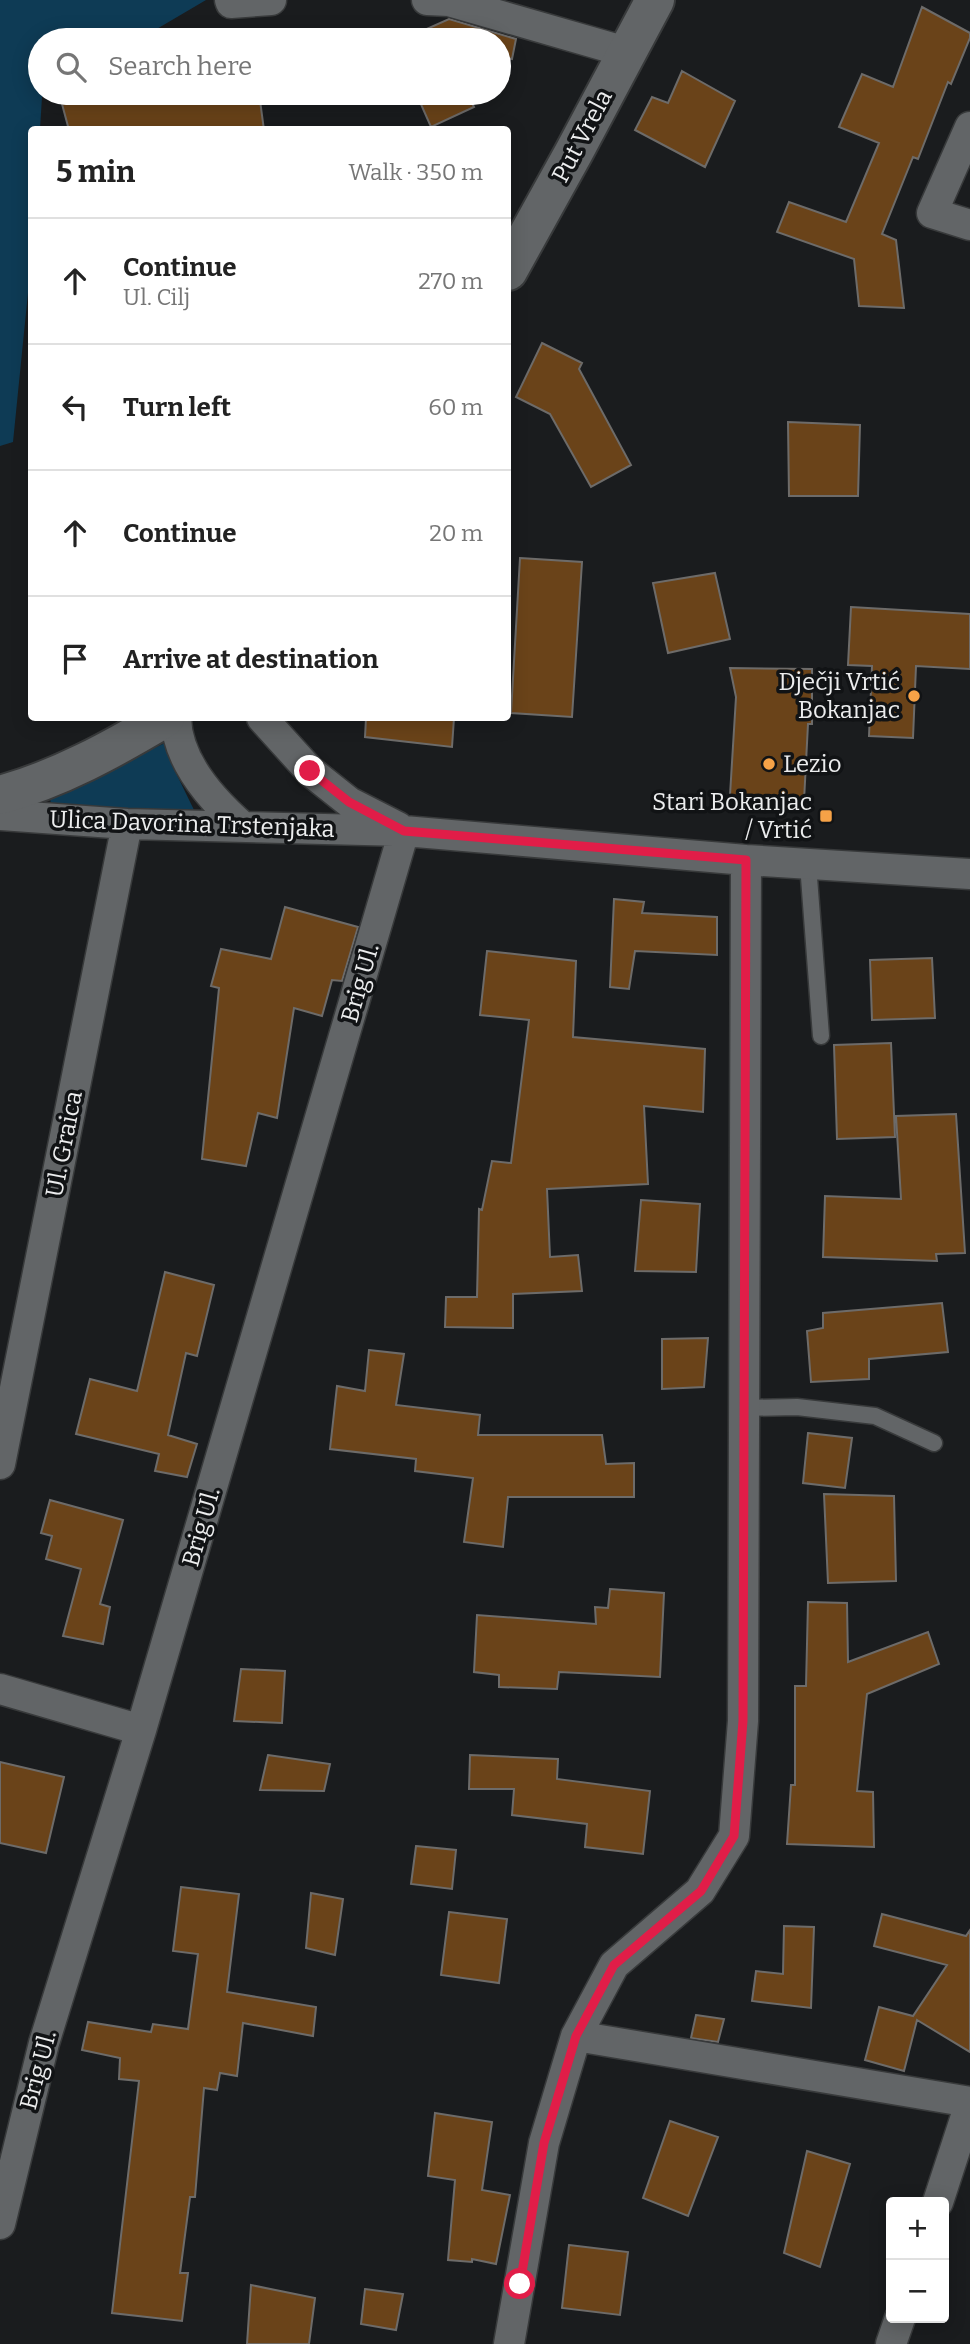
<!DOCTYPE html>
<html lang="en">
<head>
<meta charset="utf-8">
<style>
	:root { --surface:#fff; --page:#f6f6f6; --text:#222; --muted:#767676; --line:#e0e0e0 }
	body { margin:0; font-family:Bitter,serif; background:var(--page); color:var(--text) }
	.controls { position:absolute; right:21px; bottom:21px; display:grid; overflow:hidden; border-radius:7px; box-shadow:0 4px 18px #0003 }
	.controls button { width:63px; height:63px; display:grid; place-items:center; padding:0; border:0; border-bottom:2px solid var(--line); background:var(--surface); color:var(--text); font:35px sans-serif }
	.stop { position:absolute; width:21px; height:21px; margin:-16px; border:5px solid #e11d48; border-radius:50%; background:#fff }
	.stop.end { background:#e11d48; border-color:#fff; box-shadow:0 2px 7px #0008 }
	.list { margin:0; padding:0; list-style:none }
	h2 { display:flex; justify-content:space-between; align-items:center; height:91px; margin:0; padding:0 28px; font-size:30px }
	h2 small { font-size:23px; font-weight:400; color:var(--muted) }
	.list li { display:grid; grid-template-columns:46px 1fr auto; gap:21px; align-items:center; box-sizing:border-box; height:126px; padding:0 28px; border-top:2px solid var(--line) }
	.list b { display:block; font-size:26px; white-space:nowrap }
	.list p { margin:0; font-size:23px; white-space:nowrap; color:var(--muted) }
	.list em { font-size:23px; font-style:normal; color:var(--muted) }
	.icon { flex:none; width:38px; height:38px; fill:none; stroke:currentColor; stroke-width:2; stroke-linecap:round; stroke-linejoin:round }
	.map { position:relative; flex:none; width:970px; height:2344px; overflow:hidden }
	.search { position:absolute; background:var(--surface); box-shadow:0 4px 18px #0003; left:28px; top:28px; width:483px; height:77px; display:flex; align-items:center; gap:18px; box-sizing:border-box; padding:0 24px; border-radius:38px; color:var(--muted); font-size:26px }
	.panel { position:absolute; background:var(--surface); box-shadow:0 4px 18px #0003; left:28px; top:126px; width:483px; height:595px; border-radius:7px }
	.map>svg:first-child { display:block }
	.green { fill:#0e3b55 }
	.building { fill:#6a4319; stroke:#6d6b69; stroke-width:2 }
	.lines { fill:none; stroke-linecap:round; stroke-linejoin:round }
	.lane-casing { stroke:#383a3b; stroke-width:19 }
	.street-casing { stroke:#383a3b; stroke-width:33 }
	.secondary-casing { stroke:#383a3b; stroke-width:42 }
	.lane { stroke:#626567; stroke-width:16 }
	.street { stroke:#626567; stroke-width:30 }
	.secondary { stroke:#626567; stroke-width:38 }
	.route { stroke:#e11d48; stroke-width:9 }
	.poi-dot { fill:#f6a247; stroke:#111315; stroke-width:2.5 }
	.labels { text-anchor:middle; stroke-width:7; stroke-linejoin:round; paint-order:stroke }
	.street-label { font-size:24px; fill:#ecedee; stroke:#111315 }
	.poi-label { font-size:24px; fill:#ecedee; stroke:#111315; text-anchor:end }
</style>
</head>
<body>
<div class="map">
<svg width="970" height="2344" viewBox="0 0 970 2344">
	<rect width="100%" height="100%" fill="#1a1c1e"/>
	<!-- green -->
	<path class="green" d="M0,0h206l-68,40h-98v53h9l-7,4 -2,32 -8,1 -1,133 -18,179 -13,4z
		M165,743l10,28 19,39 -143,-4 -1,-10z"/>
	<!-- building -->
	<path class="building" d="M922,7l48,26v5l-19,46 -3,-2 -30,77 -5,-2 -31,77 14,6 8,68 -45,-2 -5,-47 -77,-27 12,-30 57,20 33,-79 -40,-16 23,-53 31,13z
		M449,19l67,20 -4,20 -13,-3v-16h-97z
		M682,71l53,30 -30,66 -70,-37 17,-33 16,6z
		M108,93h151l5,37h-195l-7,-26z
		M416,93h51l7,14 -43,20z
		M542,343l40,20 -3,6 52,96 -40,22 -41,-73 -34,-17z
		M788,422l72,3 -2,71h-69z
		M520,558l62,4 -10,155 -61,-4z
		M715,573l15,66 -62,14 -15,-70z
		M851,607l119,7v55l-54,-3 -3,72 -44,-2 3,-70 -24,-1z
		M730,668l82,1v55h-4l-4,77 -74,-6 6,-98z
		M366,718h88l-2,29 -87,-10z
		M614,899l30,3 -2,11 75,4v38l-82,-4 -6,38 -19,-2z
		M285,907l73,20 -16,54 -10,-1 -10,36 -28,-8 -17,110 -19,-5 -12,53 -44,-7 17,-171 -8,-2 10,-37 50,10z
		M487,951l89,10 -3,76 132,12 -2,63 -59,-6 4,78 -101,5 3,68 28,-2 4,36 -69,3v34l-68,-1 1,-30h31l2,-88 3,1 10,-49 19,2 18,-143 -49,-5z
		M932,958l3,60 -63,2 -2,-60z
		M891,1043l4,94 -58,2 -3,-94z
		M956,1114l9,139 -29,1 1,7 -114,-4 2,-61 76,3 -5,-83z
		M641,1200l59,4 -4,68 -61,-1z
		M165,1272l49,13 -17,71 -11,-3 -18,82 29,9 -10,33 -32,-6 4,-17 -83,-20 14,-55 47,12z
		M942,1303l6,49 -79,7v20l-58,3 -4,-51 16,-3v-15z
		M708,1338l-4,49 -42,2v-50z
		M369,1350l35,4 -8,51 84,10 -2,20h124l4,29 28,-1v34h-126l-5,50 -39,-5 9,-64 -58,-7 1,-12 -86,-10 7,-63 28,5z
		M808,1433l44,5 -7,50 -42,-5z
		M824,1494l70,2 2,85 -68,2z
		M50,1500l73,20 -23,84 10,3 -7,37 -40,-8 18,-67 -35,-10 6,-23 -11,-3z
		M610,1589l54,4 -4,84 -101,-5 -2,17 -58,-2v-12l-25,-3 3,-57 119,9 -1,-17 13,1z
		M808,1602l39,1 1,59 80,-30 11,32 -72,30 -10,97 16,1 1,55 -87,-3 4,-59h4v-99h11z
		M241,1669l44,2 -3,52 -48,-2z
		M268,1755l62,9 -6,27 -64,-1z
		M470,1755l88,4 -1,20 93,12 -7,63 -58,-7 2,-23 -75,-9 2,-26h-45z
		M0,1762l64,15 -18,76 -46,-10z
		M416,1846l40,4 -4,39 -41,-5z
		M181,1887l58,7 -12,98 89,15 -3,29 -70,-13 -6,53 -17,-3 -3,17 -13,-2 -9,109h-5l-10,76h8l-6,48 -70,-8 27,-232 -20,-2 1,-21 -38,-8 6,-28 63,10 2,-8 35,5 10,-75 -25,-3z
		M311,1893l32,6 -8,56 -29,-7z
		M449,1912l58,7 -8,64 -58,-8z
		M882,1914l84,22 4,-6v122l-53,-32 -13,51 -39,-11 14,-53 34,9 34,-51 -73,-19z
		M784,1926l30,1 -3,81 -59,-7 4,-30 27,3z
		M696,2015l28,4 -6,23 -27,-4z
		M435,2113l57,9 -10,68 28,5 -14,69 -24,-5v3l-24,-2 7,-80 -27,-4z
		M670,2121l48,16 -30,79 -45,-18z
		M807,2151l43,13 -30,103 -36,-14z
		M569,2245l59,7 -8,63 -58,-7z
		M251,2285l64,13 -6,46h-62z
		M365,2289l38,5 -7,36 -35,-6z"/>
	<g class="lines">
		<defs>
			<path id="lane" d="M808,864l13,172
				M744,1408l53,-1 78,9 59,27"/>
			<path id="street" d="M230,0l1,3 40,-3
				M427,0l22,1 177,51
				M970,127l-38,86 38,12
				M176,718c1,43 36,82 67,109
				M262,718l48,53 39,31 49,25
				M0,815l127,9 277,7 342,29 224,14
				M0,1464l127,-640
				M0,1689l141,41
				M576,2036l394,66
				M938,2202l32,-98
				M0,2224l44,-181 97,-313 263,-899
				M509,2344l35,-201 32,-107 38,-71 86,-74 34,-55 9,-115 3,-861
				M891,2344l9,-26"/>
			<path id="secondary" d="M508,271l66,-119 81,-152
				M0,795c59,-16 113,-46 165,-77"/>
		</defs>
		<!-- lane casing -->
		<use href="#lane" class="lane-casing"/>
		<!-- street casing -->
		<use href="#street" class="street-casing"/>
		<!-- secondary casing -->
		<use href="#secondary" class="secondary-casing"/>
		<!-- lane -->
		<use href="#lane" class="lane"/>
		<!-- street -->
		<use href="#street" class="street"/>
		<!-- secondary -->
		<use href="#secondary" class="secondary"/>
	</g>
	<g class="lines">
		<!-- route -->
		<path class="route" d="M310,771l39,31 55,29 342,29 -3,861 -9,115 -33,55 -87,74 -38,71 -32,107 -24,141"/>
	</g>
	<!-- markers -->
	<g class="poi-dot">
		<circle cx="914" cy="696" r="7"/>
		<circle cx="769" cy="764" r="7"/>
		<rect x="819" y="809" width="14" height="14" rx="3.5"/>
	</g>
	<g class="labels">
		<!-- street labels -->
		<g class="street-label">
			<text transform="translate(582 136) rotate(-62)" y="8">Put Vrela</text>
			<text transform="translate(192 824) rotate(2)" y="8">Ulica Davorina Trstenjaka</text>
			<text transform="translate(360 983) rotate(-74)" y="8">Brig Ul.</text>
			<text transform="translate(64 1144) rotate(-79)" y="8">Ul. Graica</text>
			<text transform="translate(201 1527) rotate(-74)" y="8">Brig Ul.</text>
			<text transform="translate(38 2070) rotate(-75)" y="8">Brig Ul.</text>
		</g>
		<!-- poi labels -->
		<g class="poi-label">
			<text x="900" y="690">Dječji Vrtić<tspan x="900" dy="28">Bokanjac</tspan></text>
			<text x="783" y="772" text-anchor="start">Lezio</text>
			<text x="812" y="810">Stari Bokanjac<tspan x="812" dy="28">/ Vrtić</tspan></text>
		</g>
	</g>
</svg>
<div class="controls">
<button>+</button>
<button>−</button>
</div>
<div class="stop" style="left:520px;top:2284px"></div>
<div class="stop end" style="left:310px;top:771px"></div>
<div class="search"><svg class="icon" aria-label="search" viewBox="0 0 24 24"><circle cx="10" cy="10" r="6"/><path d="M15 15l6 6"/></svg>Search here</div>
<section class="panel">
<h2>5 min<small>Walk · 350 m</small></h2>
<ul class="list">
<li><svg class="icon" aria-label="ahead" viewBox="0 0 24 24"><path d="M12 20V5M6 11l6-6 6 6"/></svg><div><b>Continue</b><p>Ul. Cilj</p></div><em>270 m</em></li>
<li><svg class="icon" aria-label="left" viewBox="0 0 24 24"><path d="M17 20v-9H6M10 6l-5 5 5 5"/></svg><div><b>Turn left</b></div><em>60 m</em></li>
<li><svg class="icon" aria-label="ahead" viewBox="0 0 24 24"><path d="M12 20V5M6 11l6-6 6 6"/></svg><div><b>Continue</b></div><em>20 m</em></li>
<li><svg class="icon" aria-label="arrive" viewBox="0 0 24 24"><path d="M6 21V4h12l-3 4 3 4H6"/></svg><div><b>Arrive at destination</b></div></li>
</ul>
</section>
</div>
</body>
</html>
